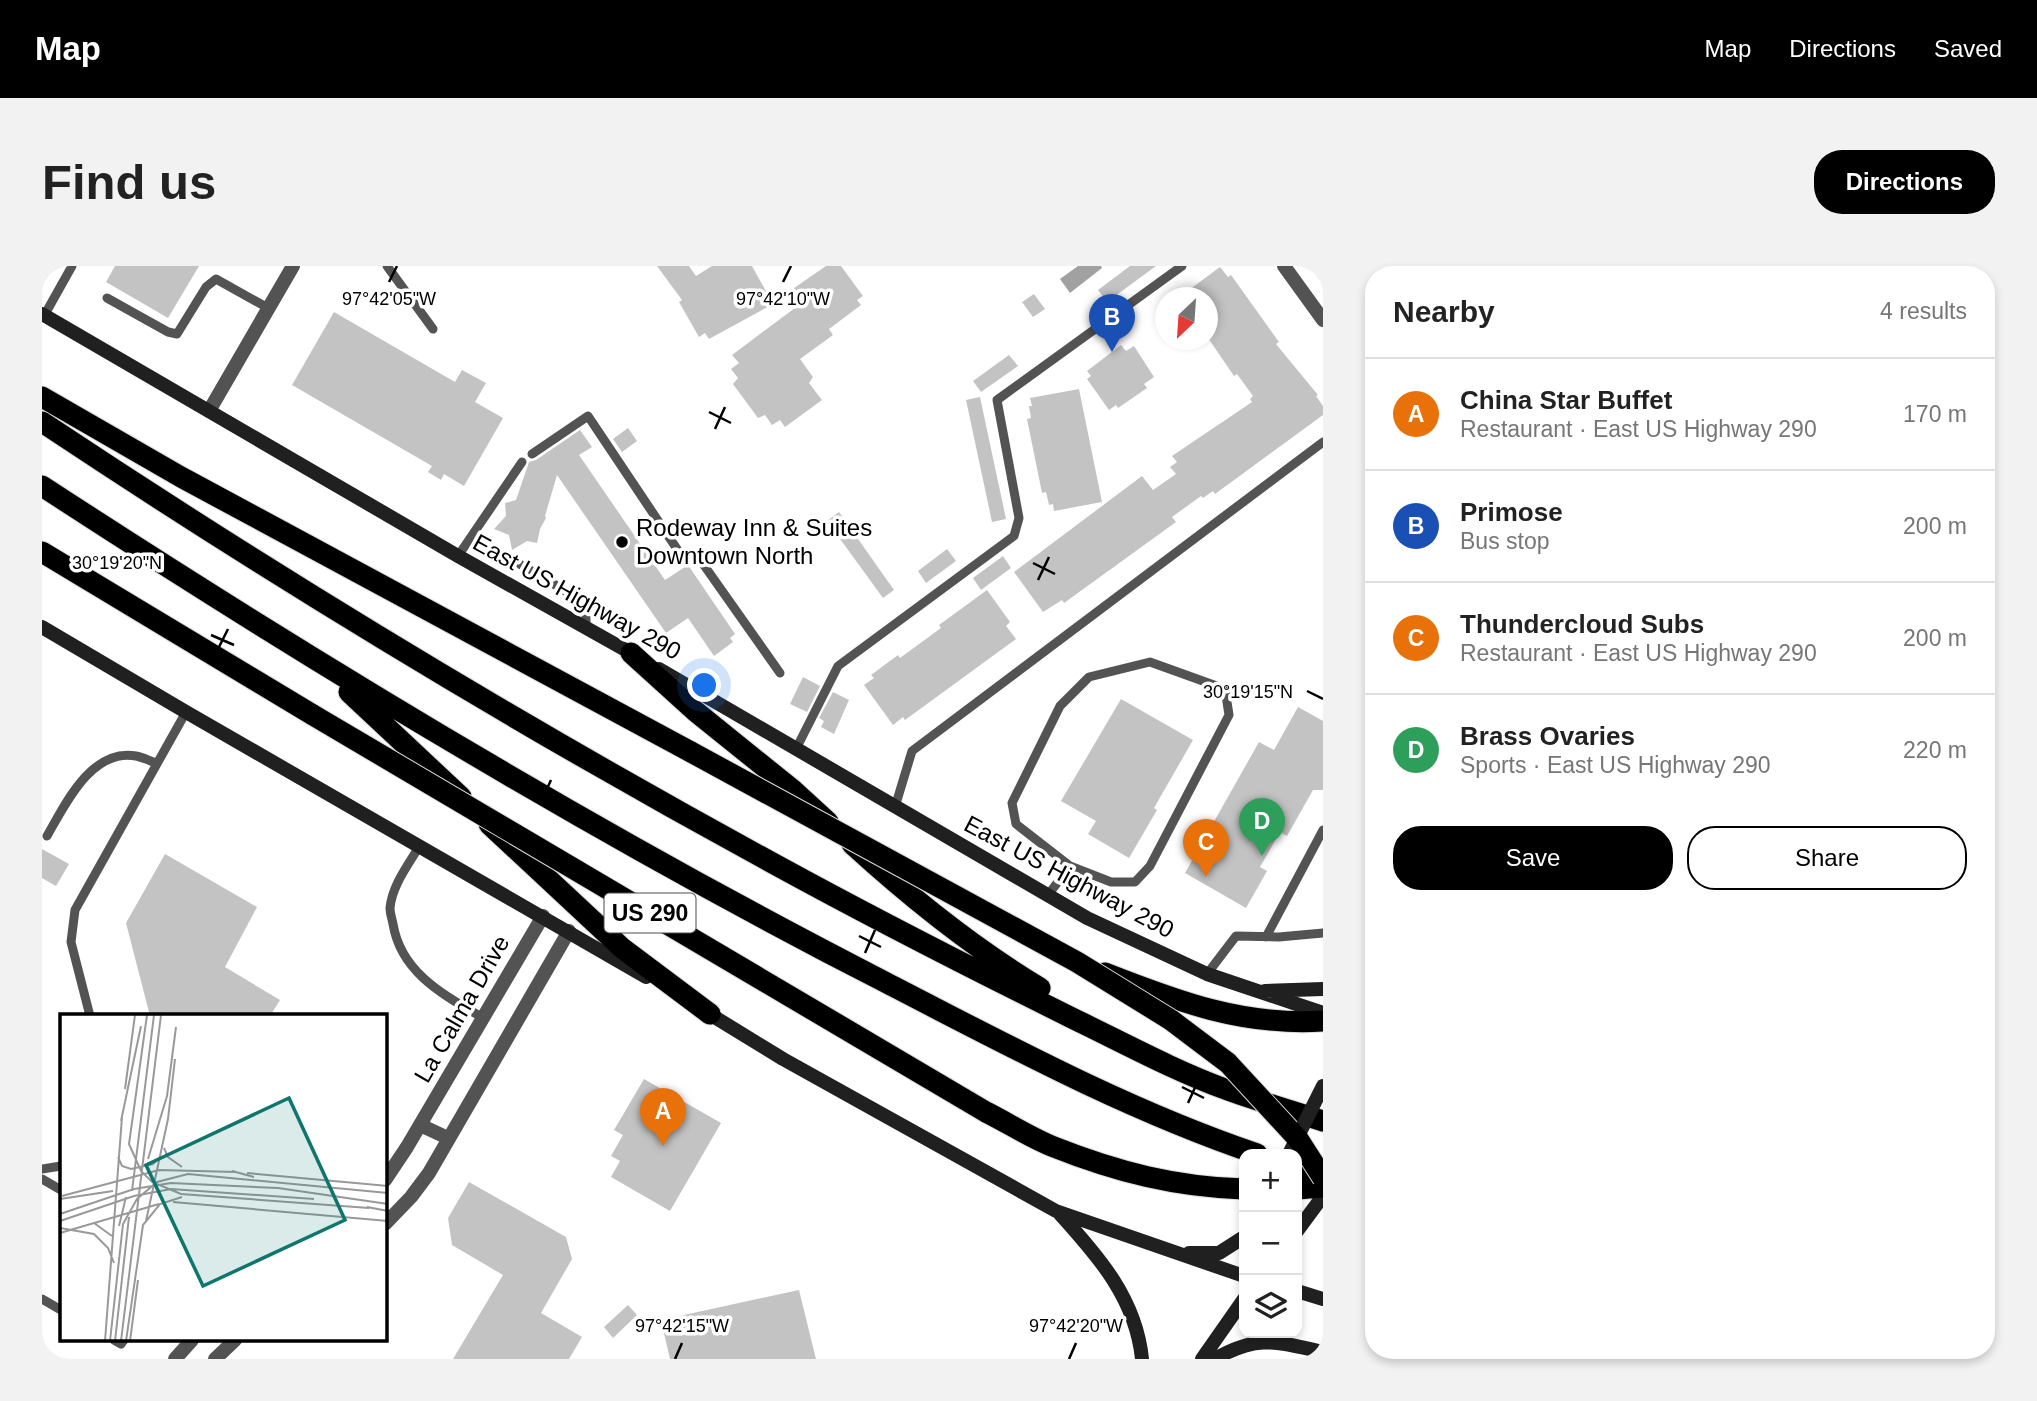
<!DOCTYPE html>
<html lang="en">
<head>
<meta charset="utf-8">
<style>
	:root { --surface:#fff; --page:#f2f2f2; --text:#222; --muted:#767676; --line:#e0e0e0; --accent:#000 }
	body { margin:0; font-family:Arial,sans-serif; background:var(--page); color:var(--text) }
	.controls { position:absolute; right:21px; bottom:21px; display:grid; overflow:hidden; border-radius:14px; box-shadow:0 4px 10px #0003 }
	.controls button { width:63px; height:63px; display:grid; place-items:center; padding:0; border:0; border-bottom:2px solid var(--line); background:var(--surface); color:var(--text); font:35px sans-serif }
	.compass { position:absolute; left:1113px; top:21px; width:63px; height:63px; border-radius:50%; background:var(--surface); box-shadow:0 4px 10px #0003; rotate:205deg }
	.you { position:absolute; left:663px; top:420px; width:24px; height:24px; margin:-18px; border:5px solid #fff; border-radius:50%; background:#1a73e8; box-shadow:0 0 0 10px #1a73e833 }
	.badge { display:grid; place-items:center; width:46px; height:46px; border-radius:50%; background:var(--accent); color:#fff; font-size:23px; font-weight:700 }
	.pin { position:absolute; translate:-50% -58px; filter:drop-shadow(0 2px 4px #0008) }
	.pin::after { content:''; position:absolute; top:37px; width:24px; height:21px; background:inherit; clip-path:polygon(0 0,100% 0,50% 100%) }
	.list { margin:0; padding:0; list-style:none }
	h2 { display:flex; justify-content:space-between; align-items:center; height:91px; margin:0; padding:0 28px; font-size:30px }
	h2 small { font-size:23px; font-weight:400; color:var(--muted) }
	.list li { display:grid; grid-template-columns:46px 1fr auto; gap:21px; align-items:center; box-sizing:border-box; height:112px; padding:0 28px; border-top:2px solid var(--line) }
	.list b { display:block; font-size:26px; white-space:nowrap }
	.list p { margin:0; font-size:23px; white-space:nowrap; color:var(--muted) }
	.list em { font-size:23px; font-style:normal; color:var(--muted) }
	.actions { display:flex; gap:14px; padding:21px 28px }
	.actions a { flex:1; padding:16px 0; border:2px solid var(--accent); border-radius:28px; text-align:center; font-size:24px; color:var(--accent) }
	.actions .main { background:var(--accent); color:#fff }
	.icon { flex:none; width:38px; height:38px; fill:none; stroke:currentColor; stroke-width:2; stroke-linecap:round; stroke-linejoin:round }
	.map { position:relative; flex:none; width:1281px; height:1093px; overflow:hidden; border-radius:28px }
	header { display:flex; align-items:center; gap:42px; box-sizing:border-box; height:98px; padding:0 35px; background:var(--accent); color:#fff }
	header strong { font-size:33px }
	nav { display:flex; gap:38px; margin-inline-start:auto; font-size:24px }
	.intro { display:flex; align-items:center; justify-content:space-between; box-sizing:border-box; height:168px; padding:0 42px }
	h1 { margin:0; font-size:49px }
	.button { padding:18px 32px; border-radius:28px; background:var(--accent); color:#fff; font-size:24px; font-weight:700 }
	main { display:flex; gap:42px; padding:0 42px }
	aside { flex:1; background:var(--surface); border-radius:28px; box-shadow:0 4px 10px #0003 }
	.map>svg:first-child { display:block }
	.water { fill:#a1a1a1 }
	.building { fill:#c3c3c3 }
	.lines { fill:none; stroke-linecap:round; stroke-linejoin:round }
	.highway-casing { stroke:#dbdbdb; stroke-width:23 }
	.lane { stroke:#535353; stroke-width:9 }
	.street { stroke:#535353; stroke-width:14 }
	.secondary { stroke:#202020; stroke-width:14 }
	.highway { stroke:#000; stroke-width:21 }
	.highway-bridge-casing { stroke:#dbdbdb; stroke-width:23; stroke-linecap:butt }
	.secondary-bridge { stroke:#202020; stroke-width:14 }
	.highway-bridge { stroke:#000; stroke-width:21 }
	.ticks { fill:none; stroke:#000; stroke-width:2.5 }
	.poi-dot { fill:#000; stroke:#fff; stroke-width:2.5 }
	.labels { text-anchor:middle; stroke-width:7; stroke-linejoin:round; paint-order:stroke }
	.shield { fill:#fff; stroke:#4c4c4c; stroke-width:2 }
	.shield-label { font-size:23px; font-weight:bold; fill:#000 }
	.poi-label { font-size:24px; fill:#000; stroke:#fff; text-anchor:start }
	.street-label { font-size:24px; fill:#000; stroke:#fff }
	.inset-road { fill:none; stroke:#999; stroke-width:2 }
	.view { fill:#0f766e; fill-opacity:0.15; stroke:#0f766e; stroke-width:3.5 }
	.inset-edge { fill:none; stroke:#000; stroke-width:3.5 }
	.ticks-label { font-size:18px; text-anchor:middle; fill:#000; stroke:#fff; stroke-width:7; stroke-linejoin:round; paint-order:stroke }
</style>
</head>
<body>
<header>
<strong>Map</strong>
<nav><a>Map</a><a>Directions</a><a>Saved</a></nav>
</header>
<div class="intro"><h1>Find us</h1><a class="button">Directions</a></div>
<main>
<div class="map">
<svg width="1281" height="1093" viewBox="0 0 1281 1093">
	<rect width="100%" height="100%" fill="#fff"/>
	<!-- water -->
	<path class="water" d="M1036,0h23l1,2 -32,25 -10,-14z"/>
	<!-- building -->
	<path class="building" d="M73,0h84l-31,52 -62,-36z
		M615,0h32l7,10 16,-10h40l21,38 -64,35 -4,-6 -6,4 -20,-35 3,-2z
		M784,0h15l22,30 -6,4 4,5 -32,24 4,6 -33,24 13,18 -4,6 13,17 -37,27 -5,-7 -8,5 -7,-10 -7,3 -25,-34 5,-6 -7,-9 8,-6 -7,-8 71,-53 -9,-14z
		M1088,0h26l-49,36 -9,-12z
		M1178,1l8,10 3,-2 48,67 -3,2 42,51 -2,1 7,10v9l-108,79 -2,-3 -10,7 -2,-2 -29,21 4,5 -112,81 -2,-3 -19,12 -29,-40 128,-96 11,14 23,-16 -6,-7 7,-5 -5,-6 80,-54 -2,-3 3,-3 -16,-22 -3,2 -26,-38v-40h-30z
		M992,28l11,15 -12,8 -11,-15z
		M292,46l121,70 7,-12 24,13 -11,19 28,16 -39,68 -20,-12 -3,6 -13,-8 4,-6 -140,-81z
		M1079,79l5,6 8,-5 20,31 -10,7 3,4 -29,20 -2,-3 -7,5 -22,-31 4,-3 -4,-5z
		M967,89l9,11 -37,26 -8,-11z
		M1037,123l23,113 -48,9 -1,-7 -4,1 -3,-13 -4,1 -15,-74 4,-1 -2,-12h3l-2,-8z
		M938,131l26,122 -14,3 -26,-122z
		M586,162l9,13 -15,11 -9,-13z
		M538,164l12,17 -13,8 86,125 23,-15 47,69 -5,4 3,4 -19,14 -26,-38 -22,15 -109,-158 -12,41 1,2 -6,11 -3,14 -10,-2 -15,9 -3,-15 -15,-6 12,-13 -1,-13 11,-3 13,-38 7,-2z
		M797,246l55,78 -11,8 -56,-77z
		M905,283l9,12 -30,22 -8,-12z
		M961,290l8,12 -30,22 -8,-12z
		M945,324l23,32 -4,4 10,13 -111,81 -2,-3 -10,8 -29,-40 10,-7 -3,-3 27,-20 2,3 41,-30 -2,-3z
		M761,411l17,9 -13,26 -17,-8z
		M791,426l16,8 -15,34 -13,-7 3,-6 -5,-3z
		M1079,433l72,41 -39,68 3,2 -28,48 -41,-24 8,-13 -35,-20z
		M1256,441l25,14v69h-10l-26,46 -7,-4 -20,35 7,4 -21,37 -61,-35 74,-131 15,8z
		M0,583l27,15 -13,22 -14,-8z
		M123,588l92,53 -32,60 55,33 -10,16h-120l-24,-93z
		M602,813l77,44 -51,88 -59,-34 9,-16 -9,-5 12,-21 -9,-5z
		M427,916l97,55 6,22 -31,54 41,24 -13,22h-116l50,-84 -51,-30 -4,-27z
		M757,1024l17,69h-146l-9,-39z
		M586,1039l9,10 -24,23 -9,-11z"/>
	<g class="lines">
		<defs>
			<path id="highway" d="M0,131l139,80 510,275
				M0,156c239,159 484,307 736,444 97,53 195,103 294,152 50,24 101,52 153,71 32,12 65,21 98,32
				M0,220c273,178 552,347 841,495 122,63 244,129 374,173
				M0,286l271,163
				M589,387l64,58 98,79 35,32
				M307,426l112,105
				M447,558l133,124 88,66
				M810,578c58,53 120,103 188,144
				M1063,707c74,29 138,53 218,48
				M944,846c22,11 45,26 68,35 63,25 122,40 190,42
				M1255,902l26,9
				M1255,923l26,-2"/>
		</defs>
		<!-- highway casing -->
		<use href="#highway" class="highway-casing"/>
		<!-- lane -->
		<path class="lane" d="M345,0l46,63
			M65,32l61,34 9,2 29,-47 10,-8 52,29
			M2,50l28,-50
			M490,188l56,-38 93,139 20,6 79,112
			M430,270l114,67v23
			M416,290l64,-94
			M1108,396l75,27 4,26 -79,151 -15,16h-24l-41,-16 -54,-42 -4,-21 48,-97 29,-29z
			M754,483l42,-83 176,-130 5,-18 -22,-118 185,-134
			M853,541l17,-56 411,-309
			M5,570c18,-31 44,-88 89,-80 6,1 14,5 20,7
			M378,579c-11,19 -28,40 -30,63 0,5 2,11 3,16 8,49 51,71 90,94
			M1006,629l22,-29
			M1224,671l57,-107
			M1165,708l29,-38 43,1 44,-4
			M48,750l-19,-74 4,-32 111,-198
			M0,903l19,-3
			M0,913l19,11
			M0,1033l19,11
			M72,1074l7,4 3,-4"/>
		<!-- street -->
		<path class="street" d="M1242,0l39,54
			M167,145l84,-145
			M378,859l28,13
			M343,914l22,-33 136,-231
			M343,958l26,-27 18,-24 140,-242
			M133,1093l17,-19
			M173,1093l20,-19"/>
		<!-- secondary -->
		<path class="secondary" d="M0,48l416,242 180,101
			M0,361l144,85 460,265
			M617,403l428,249 120,56 116,39
			M1223,725l58,-2
			M661,744l80,49 273,152 188,65
			M1018,948c39,43 76,85 82,145
			M1255,965l26,-35
			M1147,987h30l25,-16
			M1255,1025l26,8
			M1160,1093l42,-60
			M1173,1093c43,-25 62,-17 108,-7"/>
		<!-- highway -->
		<use href="#highway" class="highway"/>
		<defs>
			<path id="highway-bridge" d="M271,449l673,397
				M649,486l386,210 94,58 57,43 70,76 25,39"/>
		</defs>
		<!-- highway-bridge casing -->
		<use href="#highway-bridge" class="highway-bridge-casing"/>
		<!-- secondary-bridge -->
		<path class="secondary-bridge" d="M1247,888l34,-68"/>
		<!-- highway-bridge -->
		<use href="#highway-bridge" class="highway-bridge"/>
	</g>
	<!-- ticks -->
	<path class="ticks" d="M347,16l8,-16M741,16l8,-16M667,146l22,11M673,163l10,-22M0,290l16,7M991,297l22,11M996,314l11,-23M169,369l23,10M175,385l11,-22M1265,425l16,8M493,519l22,11M499,536l10,-22M817,670l22,11M823,687l10,-23M1140,821l22,11M1146,837l10,-22M633,1093l7,-16M1027,1093l7,-16"/>
	<!-- markers -->
	<circle class="poi-dot" cx="580" cy="276" r="7"/>
	<g class="labels">
		<!-- shield labels -->
		<rect class="shield" x="562.5" y="627.5" width="91" height="39" rx="5"/>
		<g class="shield-label">
			<text x="608" y="655">US 290</text>
		</g>
		<!-- poi labels -->
		<g class="poi-label">
			<text x="594" y="270">Rodeway Inn &amp; Suites<tspan x="594" dy="28">Downtown North</tspan></text>
		</g>
		<!-- street labels -->
		<g class="street-label">
			<text transform="translate(535 331) rotate(29)" y="8">East US Highway 290</text>
			<text transform="translate(1027 611) rotate(28)" y="8">East US Highway 290</text>
			<text transform="translate(420 743) rotate(-60)" y="8">La Calma Drive</text>
		</g>
	</g>
	<!-- overview -->
	<g transform="translate(18 748)">
		<rect width="327" height="327" fill="#fff"/>
		<path class="inset-road" d="M87,1l-18,129 12,27 11,11 29,12 188,14M65,75l10,-74M61,107l20,-95M104,134l4,9 14,10M58,143l4,9 9,3 22,-5 7,-7M88,145l19,-63 9,-69M172,157l22,6M187,159l141,13M72,177l22,-176M2,182l97,-26 77,2M0,185l53,-8M113,188l215,19M307,193l21,4M0,200l74,-25 37,-6 107,5 110,16M0,207l74,-25 37,-7 143,10M86,207l22,-102 7,-60M34,209l18,13M59,212l7,-29M0,214l34,6 14,14 6,15M0,219l99,-29M45,327l17,-224M50,327l13,-117 14,-25 20,-17 31,-8 200,19M55,327l14,-124M61,327l40,-326M66,327l17,-116 17,-21 22,-7M70,327l8,-61"/>
		<path class="view" d="M229,84l56,122 -142,66 -57,-121z"/>
		<rect width="327" height="327" class="inset-edge"/>
	</g>
	<g class="ticks-label">
		<text x="347" y="39">97°42'05"W</text>
		<text x="741" y="39">97°42'10"W</text>
		<text x="75" y="303">30°19'20"N</text>
		<text x="1206" y="432">30°19'15"N</text>
		<text x="640" y="1066">97°42'15"W</text>
		<text x="1034" y="1066">97°42'20"W</text>
	</g>
</svg>
<div class="controls">
<button>+</button>
<button>−</button>
<button><svg class="icon" aria-label="layers" viewBox="0 0 24 24"><path d="M12 4l9 5-9 5-9-5zM3 14l9 5 9-5"/></svg></button>
</div>
<svg class="compass" viewBox="-18 -18 36 36"><path d="M0-13l5 13h-10z" fill="#e53935"/><path d="M0 13l5-13h-10z" fill="#767676"/></svg>
<div class="you"></div>
<div class="pin badge" style="left:621px;top:880px;background:#e8710a">A</div>
<div class="pin badge" style="left:1070px;top:86px;background:#1a4fb4">B</div>
<div class="pin badge" style="left:1164px;top:611px;background:#e8710a">C</div>
<div class="pin badge" style="left:1220px;top:590px;background:#2e9e5b">D</div>
</div>
<aside>
<h2>Nearby<small>4 results</small></h2>
<ul class="list">
<li><span class="badge" style="background:#e8710a">A</span><div><b>China Star Buffet</b><p>Restaurant · East US Highway 290</p></div><em>170 m</em></li>
<li><span class="badge" style="background:#1a4fb4">B</span><div><b>Primose</b><p>Bus stop</p></div><em>200 m</em></li>
<li><span class="badge" style="background:#e8710a">C</span><div><b>Thundercloud Subs</b><p>Restaurant · East US Highway 290</p></div><em>200 m</em></li>
<li><span class="badge" style="background:#2e9e5b">D</span><div><b>Brass Ovaries</b><p>Sports · East US Highway 290</p></div><em>220 m</em></li>
</ul>
<div class="actions"><a class="main">Save</a><a>Share</a></div>
</aside>
</main>
</body>
</html>
